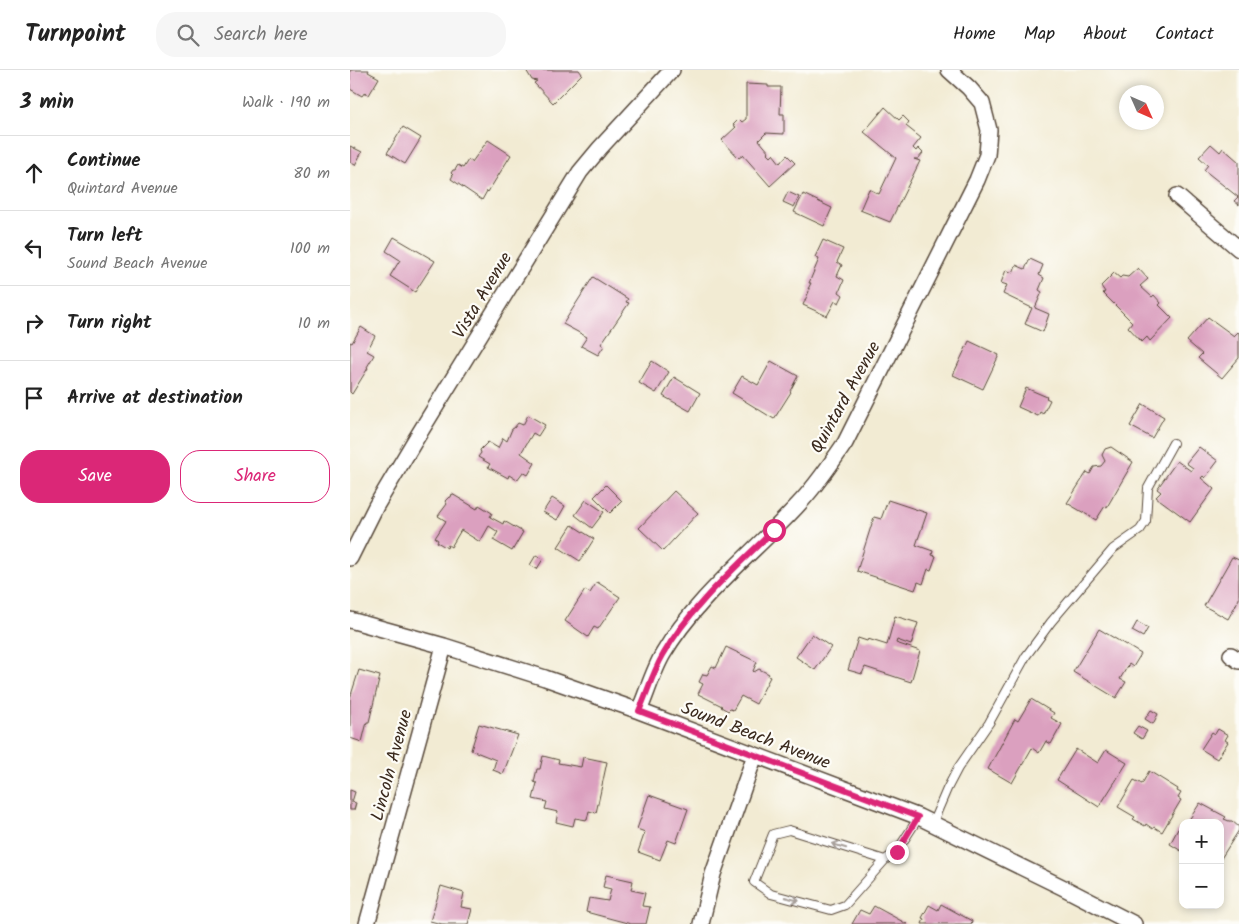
<!DOCTYPE html>
<html lang="en">
<head>
<meta charset="utf-8">
<style>
	:root { --surface:#fff; --page:#f6f6f6; --text:#222; --muted:#767676; --line:#e0e0e0; --accent:#db2777 }
	body { margin:0; font-family:Kalam,sans-serif; background:var(--page); color:var(--text) }
	.controls { position:absolute; right:15px; bottom:15px; display:grid; overflow:hidden; border-radius:10px; box-shadow:0 2px 8px #0003 }
	.controls button { width:45px; height:45px; display:grid; place-items:center; padding:0; border:0; border-bottom:1px solid var(--line); background:var(--surface); color:var(--text); font:25px sans-serif }
	.compass { position:absolute; left:769px; top:15px; width:45px; height:45px; border-radius:50%; background:var(--surface); box-shadow:0 2px 8px #0003; rotate:135deg }
	.stop { position:absolute; width:15px; height:15px; margin:-11px; border:4px solid #db2777; border-radius:50%; background:#fff }
	.stop.end { background:#db2777; border-color:#fff; box-shadow:0 1px 5px #0008 }
	.list { margin:0; padding:0; list-style:none }
	h2 { display:flex; justify-content:space-between; align-items:center; height:65px; margin:0; padding:0 20px; font-size:21px }
	h2 small { font-size:16px; font-weight:400; color:var(--muted) }
	.list li { display:grid; grid-template-columns:32px 1fr auto; gap:15px; align-items:center; box-sizing:border-box; height:75px; padding:0 20px; border-top:1px solid var(--line) }
	.list b { display:block; font-size:19px; white-space:nowrap }
	.list p { margin:0; font-size:16px; white-space:nowrap; color:var(--muted) }
	.list em { font-size:16px; font-style:normal; color:var(--muted) }
	.actions { display:flex; gap:10px; padding:15px 20px }
	.actions a { flex:1; padding:11px 0; border:1px solid var(--accent); border-radius:20px; text-align:center; font-size:18px; color:var(--accent) }
	.actions .main { background:var(--accent); color:#fff }
	.icon { flex:none; width:28px; height:28px; fill:none; stroke:currentColor; stroke-width:2; stroke-linecap:round; stroke-linejoin:round }
	.map { position:relative; flex:none; width:889px; height:854px; overflow:hidden }
	header { display:flex; align-items:center; gap:30px; box-sizing:border-box; height:70px; padding:0 25px; background:var(--surface); border-bottom:1px solid var(--line) }
	header strong { font-size:24px }
	nav { display:flex; gap:28px; margin-inline-start:auto; font-size:18px }
	.search { width:350px; height:45px; background:var(--page); display:flex; align-items:center; gap:12px; box-sizing:border-box; padding:0 18px; border-radius:20px; color:var(--muted); font-size:19px }
	main { display:flex }
	aside { flex:1; background:var(--surface) }
	.map>svg:first-child { display:block }
	.building { fill:#dba0bf }
	.lines { fill:none; stroke-linecap:round; stroke-linejoin:round }
	.service-casing { stroke:#564739; stroke-width:10 }
	.minor-casing { stroke:#564739; stroke-width:18 }
	.service { stroke:#fff; stroke-width:8 }
	.minor { stroke:#fff; stroke-width:15 }
	.oneway { stroke:#a79f9a }
	.route { stroke:#db2777; stroke-width:6 }
	.labels { text-anchor:middle; stroke-width:4.5; stroke-linejoin:round; paint-order:stroke }
	.street-label { font-size:18px; fill:#3b2a1e; stroke:#fdfcf7 }
</style>
</head>
<body>
<header>
<strong>Turnpoint</strong>
<div class="search"><svg class="icon" aria-label="search" viewBox="0 0 24 24"><circle cx="10" cy="10" r="6"/><path d="M15 15l6 6"/></svg>Search here</div>
<nav><a>Home</a><a>Map</a><a>About</a><a>Contact</a></nav>
</header>
<main>
<aside>
<h2>3 min<small>Walk · 190 m</small></h2>
<ul class="list">
<li><svg class="icon" aria-label="ahead" viewBox="0 0 24 24"><path d="M12 20V5M6 11l6-6 6 6"/></svg><div><b>Continue</b><p>Quintard Avenue</p></div><em>80 m</em></li>
<li><svg class="icon" aria-label="left" viewBox="0 0 24 24"><path d="M17 20v-9H6M10 6l-5 5 5 5"/></svg><div><b>Turn left</b><p>Sound Beach Avenue</p></div><em>100 m</em></li>
<li><svg class="icon" aria-label="right" viewBox="0 0 24 24"><path d="M7 20v-9h11M14 6l5 5-5 5"/></svg><div><b>Turn right</b></div><em>10 m</em></li>
<li><svg class="icon" aria-label="arrive" viewBox="0 0 24 24"><path d="M6 21V4h12l-3 4 3 4H6"/></svg><div><b>Arrive at destination</b></div></li>
</ul>
<div class="actions"><a class="main">Save</a><a>Share</a></div>
</aside>
<div class="map">
<svg width="889" height="854" viewBox="0 0 889 854">
	<rect width="100%" height="100%" fill="#fdfcf7"/>
	<filter id="ink" filterUnits="userSpaceOnUse"><feTurbulence type="fractalNoise" baseFrequency=".02" numOctaves="2"/><feDisplacementMap in="SourceGraphic" scale="10" xChannelSelector="R" yChannelSelector="G"/><feConvolveMatrix kernelMatrix="1 2 1 2 8 2 1 2 1" color-interpolation-filters="sRGB"/></filter>
	<filter id="wash" filterUnits="userSpaceOnUse"><feTurbulence type="fractalNoise" baseFrequency=".0096" numOctaves="4" result="noise"/><feDisplacementMap in="SourceGraphic" scale="20" xChannelSelector="R" yChannelSelector="G"/><feGaussianBlur stdDeviation="1.12" result="paint"/><feColorMatrix in="noise" values="0 0 0 0 0 0 0 0 0 0 0 0 0 0 0 0 0 1.4 0 .05"/><feComposite in="paint" operator="in"/></filter>
	<g filter="url(#wash)">
		<rect width="100%" height="100%" fill="#f2ebd3"/>
		<g id="blocks">
			<!-- building -->
			<path class="building" d="M0,0h19l-1,2 11,6 -10,17 -4,-3 -3,4 -12,-7z
				M176,0h53l3,4 -29,29 -19,-20 3,-2 -5,-1z
				M396,14l22,1v2h13l-1,27h4v20l-18,-1 -7,7 10,12 -1,1 3,3 2,-2 7,9 7,-8 8,8 -25,23 -27,-31 -4,3 -17,-18 14,-13 -3,-2 6,-6 3,3 4,-3z
				M535,37l14,13 4,-4 6,6 -3,4 15,12 -8,10 3,3 2,-3 5,5 -5,6h-4l6,2 -30,61 -30,-12 9,-21 10,5 17,-36 -32,-26z
				M53,57l18,11 -16,26 -18,-11z
				M138,70l23,15 -23,37 -1,-1 -5,9 -31,-21 2,-4 -2,-2 2,-3h2l3,-5 5,3 5,-8 4,2z
				M861,74l9,8 3,-4 16,14v43l-5,-4 4,-4 -34,-27 4,-5 -9,-8z
				M0,76l12,6 -7,13 -5,-3z
				M438,122l11,5 -5,10 -11,-5z
				M453,124l29,14 -8,18 -30,-14z
				M44,167l41,24 -20,31 -25,-16 10,-16 -14,-9z
				M473,170l20,9 -6,13 5,3 -5,11 7,4 -5,12 4,3 -4,8 -4,-2 -8,15 -24,-11 7,-16h-2l3,-6h-2l10,-24 -4,-2z
				M680,189l13,6 -4,10 5,3 -5,12 3,2 -7,16 14,6 -6,18 -18,-8 7,-16 -29,-14 4,-9 -6,-2 5,-13 7,3 3,-8 9,4z
				M788,198l10,11 -8,7 12,11 2,-2 7,8 -2,2 13,13 -22,23 -3,-4 -5,5 -14,-15 4,-5 -29,-29 2,-1 -4,-6 13,-13 6,5 2,-2 6,1z
				M243,207l35,22 -2,3 3,1 -28,41 3,2 -6,9 -17,-9 6,-9 -24,-13z
				M858,247l26,19 4,-4 1,1v25l-17,20 -24,-20 4,-4 -15,-13z
				M11,257l14,9 -8,15 7,4 -7,12 1,1 -16,26 -2,-2v-50l2,1z
				M619,271l30,14 -16,34 -30,-14z
				M302,291l17,11 -13,21 -17,-10z
				M421,291l27,15 -8,15 1,1 -17,27 -42,-26 10,-17 16,9z
				M324,307l26,16 -10,18 -27,-15z
				M676,318l21,9 -1,1 4,2 -7,14 -3,-2 -2,4 -20,-9z
				M793,334l21,13 -12,21 -22,-12z
				M178,345l17,10 -7,11 -5,-3 -12,20 14,10 -7,12 -5,-3 -6,8 -8,-5 -1,3 -20,-11 2,-3 -12,-7 3,-4 -1,-3 8,-8 10,6 5,-10 4,3 5,-12 2,-1 4,-5 5,2z
				M761,377l22,15 -26,45 -2,-1 -9,14 -29,-17 20,-31 3,2 4,-7 7,-1 4,-5 -3,-6 3,-6z
				M849,377l19,14 -13,17 -2,-2 -2,2 13,11 -24,33 -34,-25 5,-5 -4,-3 20,-28 14,10 2,-3 -7,-5z
				M256,415l16,16 -12,12 -16,-16z
				M324,421l24,22 -35,38 -24,-23z
				M102,424l25,15 2,-4 13,8 -2,4 13,7 1,-3 19,11 -11,19 -19,-11 5,-8 -9,-6 -9,16 -19,-12 -10,17 -3,-2 -1,3 -10,-6 1,-2 -3,-2 11,-17 -8,-5 9,-12 -2,-3 3,-3 3,-1z
				M202,428l13,8 -8,14 -14,-8z
				M236,430l18,12 -12,16 -17,-13z
				M538,430l39,13 -11,32 17,6 -1,4 4,1 -5,14 -3,-1 -5,15 -5,-2 -3,8 -58,-19 17,-54 7,2z
				M222,455l22,14 -14,22 -22,-14z
				M186,485l7,4 -6,10 -7,-4z
				M882,487l7,3v39l-11,20 -24,-13z
				M247,512l23,15 -22,32 -4,-2 -6,10 -23,-16 20,-31 5,3z
				M545,546l23,7 -7,22 -14,-5 -1,3 24,8 -9,31 -46,-15 -3,7 -14,-4 10,-32 9,3 1,-2 19,6z
				M787,552l11,6 -5,9 -11,-6z
				M749,559l42,25 -8,13 -4,-3 -9,15 6,3 -10,16 -43,-26z
				M462,564l19,13 -16,23 -19,-13z
				M376,577l31,15 -4,9 1,1 5,-3 10,5 -1,2 2,1 -14,27 -15,-8 -8,14 -3,-1 -2,2 -7,-4 1,-1 -24,-12 5,-10 -4,-2 4,-8 4,1 5,-9 4,2z
				M9,600l21,6 -11,46h-2l-5,20 -12,-4v-40z
				M681,629l23,14 -3,5 11,6 -11,20 -5,-3 -7,12 -7,-5 -20,35 -24,-14 27,-50 3,2z
				M801,640l7,4 -5,10 -8,-5z
				M129,654l39,11 -15,39 -10,-4 3,-10 -25,-10z
				M788,656l9,5 -5,8 -9,-6z
				M868,659l10,6 -3,5 3,2 -11,17 -16,-10 11,-17 3,2z
				M726,679l22,14 8,-13 21,13 -28,44 -42,-27z
				M193,686l16,4 -1,3 23,4 2,-10 24,5 -11,51 -7,-2 -2,9 -12,-2 -2,8 -17,-4 2,-10 -13,-3 2,-7 -14,-3 4,-16 -3,-1 3,-13h3z
				M799,701l29,18 -1,2 4,2 -3,5 3,2 -19,32 -8,-5 -1,2 -7,-5 -1,2 -12,-7 2,-2 -17,-10 16,-27 8,4z
				M0,720l5,2 -3,10 4,1 -2,7h-4z
				M299,725l39,14 -12,34 -8,-3 -8,20 -22,-8 7,-20 -8,-3z
				M850,733l26,14 -2,2 5,2h3l7,6v3l-19,30v-37h-33z
				M833,758v24l-13,-8 8,-15z
				M256,805l27,6 -2,9 14,3 -3,13 8,1 -4,17h-15l-45,-12 3,-14 19,3 3,-12 -8,-2z
				M91,816l23,7 -3,14 11,2 -4,15h-26l-12,-3z
				M591,834l31,17 -1,3h-49l2,-5 -2,-1 7,-13 9,5z
				M524,836l33,18h-55l8,-14 9,4z"/>
		</g>
	</g>
	<g filter="url(#ink)">
		<use href="#blocks" fill-opacity="0" stroke="#564739" stroke-width="1"/>
		<g class="lines">
			<defs>
				<path id="service" d="M582,754l15,-35 11,-21 31,-45 37,-67 25,-34 62,-73 27,-19 6,-9 2,-33 25,-45
					M535,790l-96,-30 -16,4 -19,48 17,12 60,16 14,-5 40,-45 12,-9 22,-34"/>
				<path id="minor" d="M827,126l62,53
					M0,488l26,-52 38,-64 166,-270 20,-24 72,-78
					M0,550l94,26 101,32 94,33 280,106 143,70 72,37
					M881,585l8,6
					M289,641c8,-18 14,-40 24,-57 32,-55 89,-100 133,-147 19,-20 34,-42 49,-64l132,-263 10,-25 2,-25 -7,-27 -13,-15 -20,-18
					M17,854l77,-278
					M351,854l12,-50 42,-119"/>
			</defs>
			<!-- service casing -->
			<use href="#service" class="service-casing"/>
			<!-- minor casing -->
			<use href="#minor" class="minor-casing"/>
			<!-- service -->
			<use href="#service" class="service"/>
			<!-- minor -->
			<use href="#minor" class="minor"/>
		</g>
		<!-- one-way arrows -->
		<defs><path id="oneway-shaft" d="M-6 0H5M1.5-3L5.5 0L1.5 3" fill="none" stroke-width="1.6" stroke-linecap="round" stroke-linejoin="round" transform="scale(1.25)"/></defs>
		<g class="oneway">
			<use href="#oneway-shaft" transform="translate(489 776) rotate(-163)"/>
			<use href="#oneway-shaft" transform="translate(442 829) rotate(15)"/>
		</g>
	</g>
	<g class="lines" filter="url(#ink)">
		<!-- route -->
		<path class="route" d="M424,460c-38,37 -85,78 -111,125 -10,17 -16,38 -24,56l279,106 -21,35"/>
	</g>
	<g class="labels">
		<!-- street labels -->
		<g class="street-label">
			<text transform="translate(132 225) rotate(-59)" y="6">Vista Avenue</text>
			<text transform="translate(495 327) rotate(-61)" y="6">Quintard Avenue</text>
			<text transform="translate(406 665) rotate(21)" y="6">Sound Beach Avenue</text>
			<text transform="translate(41 695) rotate(-75)" y="6">Lincoln Avenue</text>
		</g>
	</g>
</svg>
<div class="controls">
<button>+</button>
<button>−</button>
</div>
<svg class="compass" viewBox="-18 -18 36 36"><path d="M0-13l5 13h-10z" fill="#e53935"/><path d="M0 13l5-13h-10z" fill="#767676"/></svg>
<div class="stop" style="left:424px;top:460px"></div>
<div class="stop end" style="left:547px;top:782px"></div>
</div>
</main>
</body>
</html>
